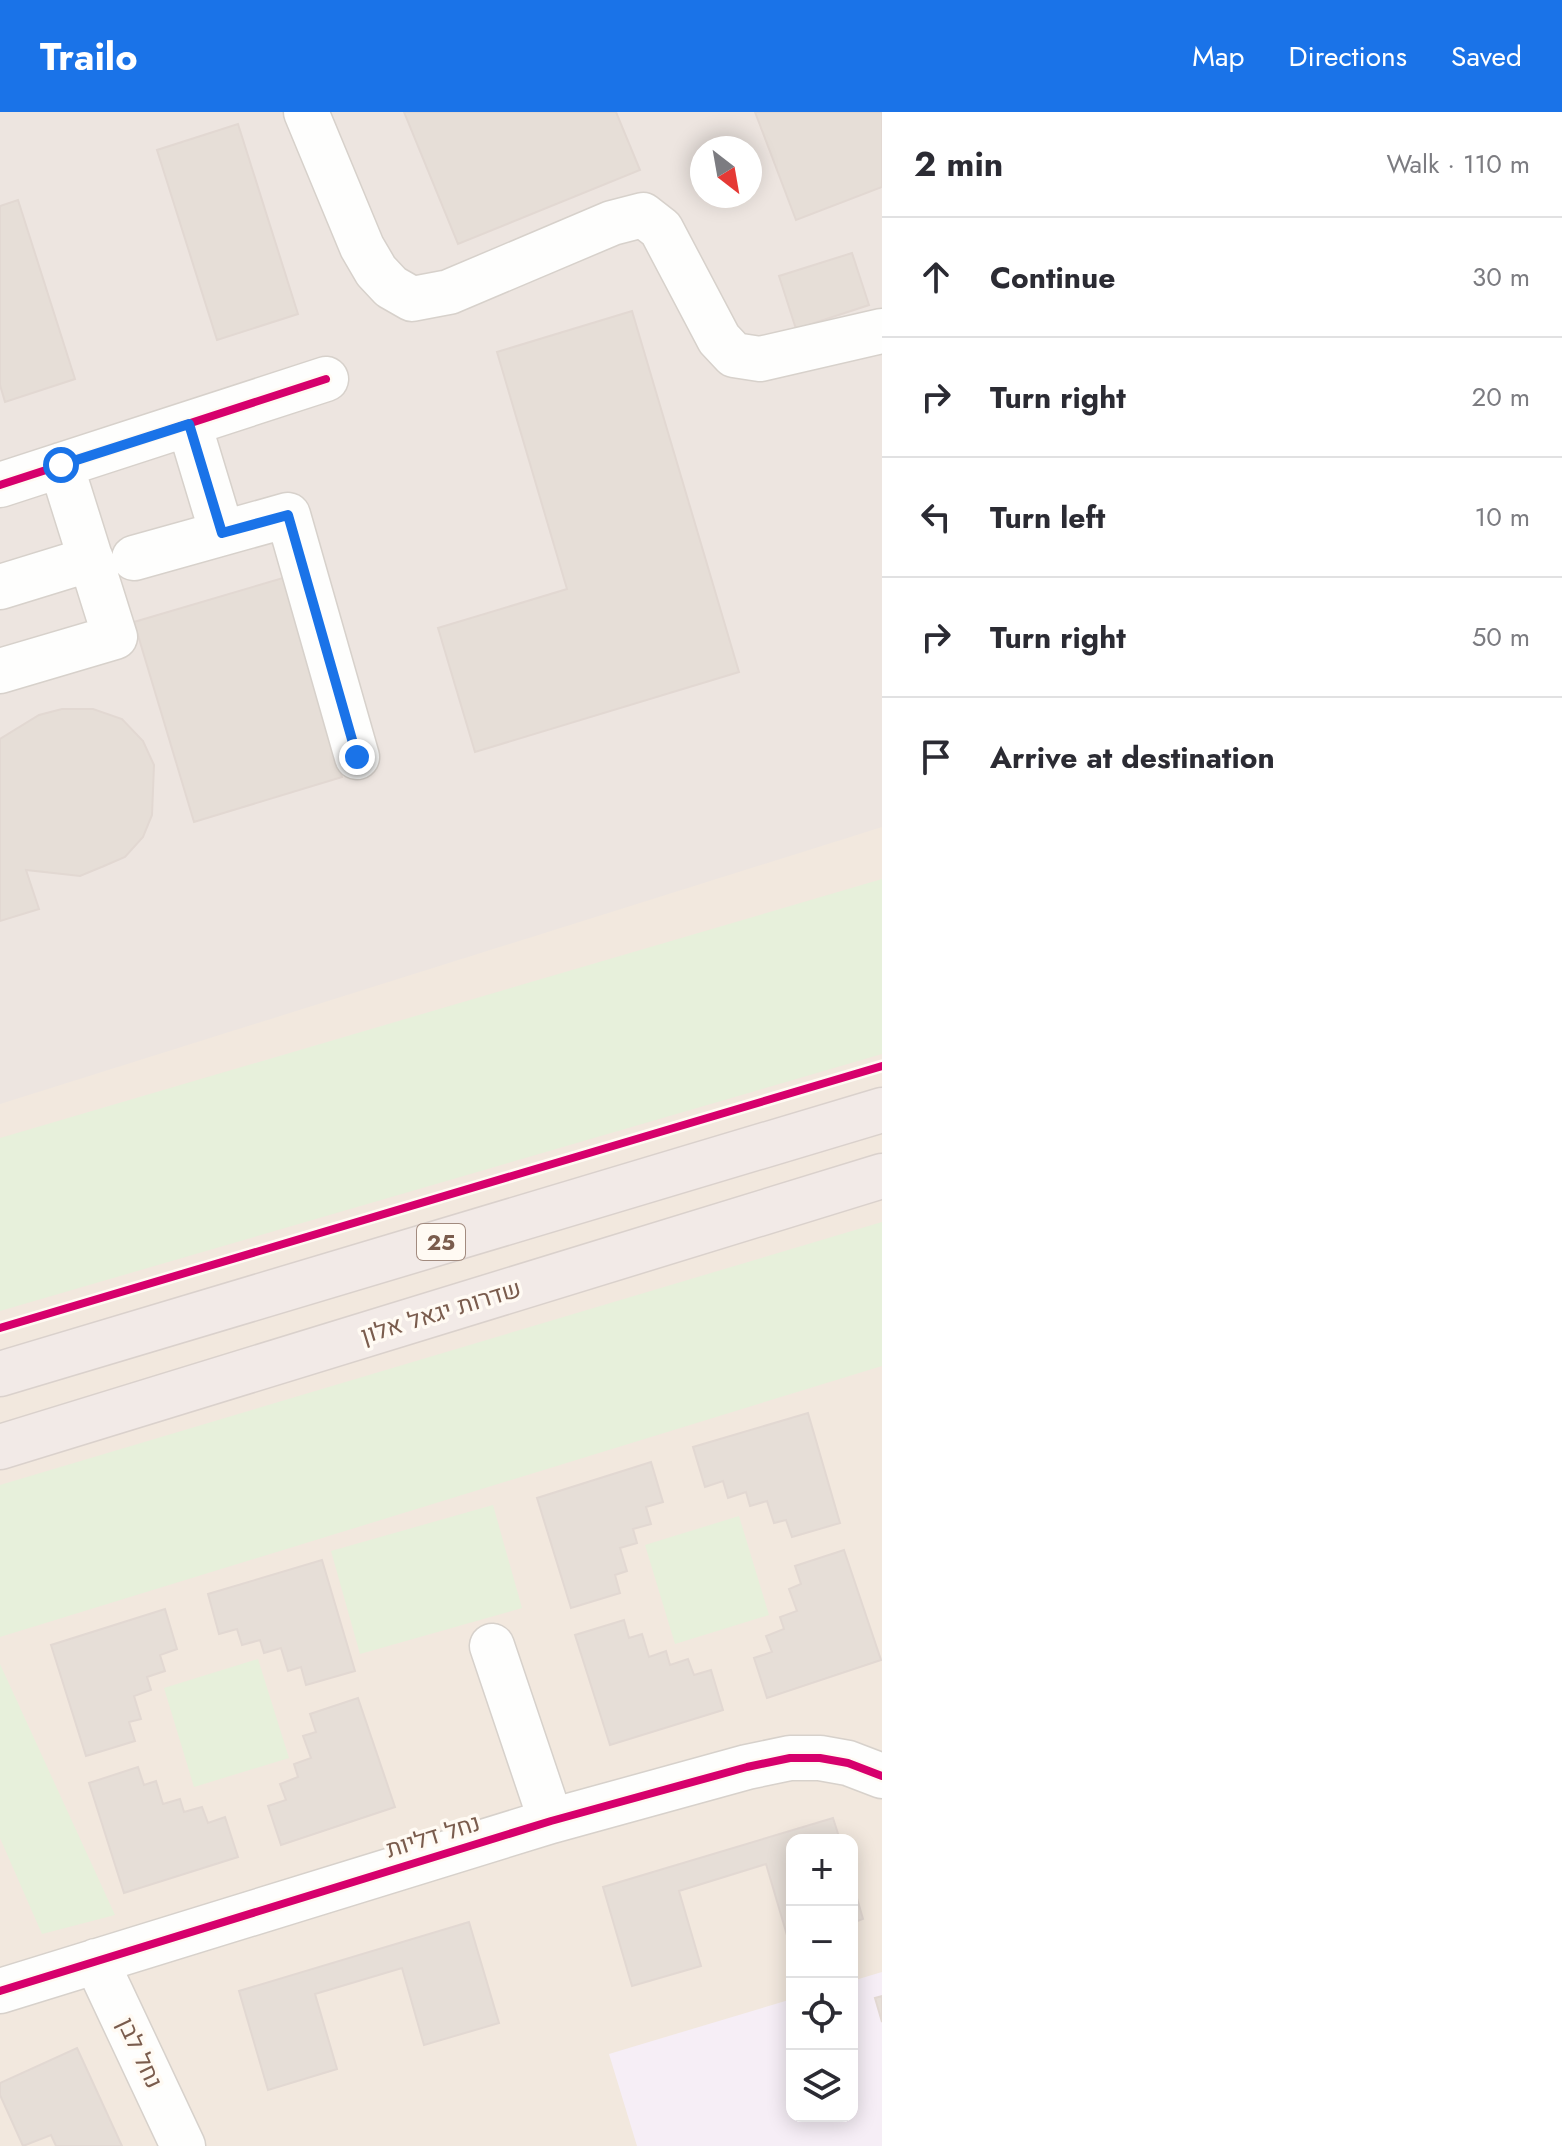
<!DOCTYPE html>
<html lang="en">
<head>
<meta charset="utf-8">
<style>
	:root { --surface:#fff; --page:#f7f7f7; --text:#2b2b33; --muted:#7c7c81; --line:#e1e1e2; --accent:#1a73e8 }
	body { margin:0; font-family:Jost,Heebo,sans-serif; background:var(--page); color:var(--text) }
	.controls { position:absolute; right:24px; bottom:24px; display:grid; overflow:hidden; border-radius:16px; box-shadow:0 4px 20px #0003 }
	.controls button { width:72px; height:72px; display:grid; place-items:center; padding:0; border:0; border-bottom:2px solid var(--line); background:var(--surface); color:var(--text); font:40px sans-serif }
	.compass { position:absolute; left:690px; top:24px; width:72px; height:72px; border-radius:50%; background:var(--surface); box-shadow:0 4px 20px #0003; rotate:149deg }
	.stop { position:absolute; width:24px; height:24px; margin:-18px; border:6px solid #1a73e8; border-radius:50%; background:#fff }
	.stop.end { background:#1a73e8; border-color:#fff; box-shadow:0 2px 8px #0008 }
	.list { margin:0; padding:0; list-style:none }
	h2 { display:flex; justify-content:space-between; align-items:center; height:104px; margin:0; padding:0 32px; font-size:34px }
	h2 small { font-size:26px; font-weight:400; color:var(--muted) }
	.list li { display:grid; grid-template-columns:52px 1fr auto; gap:24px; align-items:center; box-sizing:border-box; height:120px; padding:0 32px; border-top:2px solid var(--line) }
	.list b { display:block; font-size:30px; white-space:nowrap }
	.list em { font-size:26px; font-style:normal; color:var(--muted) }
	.icon { flex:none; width:44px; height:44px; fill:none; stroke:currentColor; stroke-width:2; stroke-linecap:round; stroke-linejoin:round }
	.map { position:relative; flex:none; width:882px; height:2034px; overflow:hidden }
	header { display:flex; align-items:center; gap:48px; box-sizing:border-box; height:112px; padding:0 40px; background:var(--accent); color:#fff }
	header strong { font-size:38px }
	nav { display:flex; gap:44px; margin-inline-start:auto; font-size:28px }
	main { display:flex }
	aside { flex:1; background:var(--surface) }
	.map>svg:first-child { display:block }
	.residential { fill:#f2e8de; fill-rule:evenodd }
	.industrial { fill:#ede5e0; fill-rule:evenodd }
	.education { fill:#f6eef6 }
	.green { fill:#e7f0db }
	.building { fill:#e6ded7; stroke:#e2d8d2; stroke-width:2 }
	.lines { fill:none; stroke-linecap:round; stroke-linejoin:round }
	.minor-casing { stroke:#d7d1cb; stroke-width:47 }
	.highway-casing { stroke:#dad1cc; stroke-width:47 }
	.minor { stroke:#fefefd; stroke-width:44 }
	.highway { stroke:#f2eae7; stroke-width:44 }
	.cycleway-casing { stroke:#fffaf3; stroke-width:13 }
	.cycleway { stroke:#d6006c; stroke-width:8 }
	.route { stroke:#1a73e8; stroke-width:10 }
	.labels { text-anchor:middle; stroke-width:7; stroke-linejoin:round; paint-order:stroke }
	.shield { fill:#fffaf3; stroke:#a28b7f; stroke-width:2 }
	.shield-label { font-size:22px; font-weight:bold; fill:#7a5c4d }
	.street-label { font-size:24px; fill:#7a5c4d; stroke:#fffaf3 }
</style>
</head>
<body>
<header>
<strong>Trailo</strong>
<nav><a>Map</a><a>Directions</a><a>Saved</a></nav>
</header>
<main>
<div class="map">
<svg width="882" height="2034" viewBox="0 0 882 2034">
	<rect width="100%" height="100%" fill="#f9f5f0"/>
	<!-- residential -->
	<path class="residential" d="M0,0h882v2034h-882zM702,36h48v48h-48zM792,1728h60v276h-60z"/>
	<!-- industrial -->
	<path class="industrial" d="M0,0h882v715l-882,277zM702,36h48v48h-48z"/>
	<!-- education -->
	<path class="education" d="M882,1860v174h-245l-28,-92 183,-55v117h60v-135z"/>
	<!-- green -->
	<path class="green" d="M882,767v175l-882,257v-173z
		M882,1110v144l-882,271v-152z
		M493,1393l29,103 -162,46 -29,-103z
		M739,1404l30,99 -94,29 -30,-99z
		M258,1547l31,99 -95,29 -30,-99z
		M0,1552l115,251 -73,19 -42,-96z"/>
	<!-- building -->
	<path class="building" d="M404,0h212l24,58 -182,74z
		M755,0h127v75l-86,33z
		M238,12l60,190 -81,26 -60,-190z
		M18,88l57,179 -70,23 -5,-17v-179z
		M852,141l17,52 -73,24 -17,-53z
		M632,199l107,361 -264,80 -37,-124 129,-39 -70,-237z
		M283,466l59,199 -148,45 -60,-200z
		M62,597h31l29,10 21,22 11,24 -2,50 -9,22 -18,20 -21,9 -24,10 -54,-6 13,39 -39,12v-182l39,-24z
		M808,1301l32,110 -48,14 -6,-17 -12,3 -7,-22 -17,5 -4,-14 -18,6 -5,-17 -18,6 -12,-40z
		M651,1350l12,40 -17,5 5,17 -18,5 4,14 -17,5 7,23 -12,4 5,18 -49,15 -34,-110z
		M844,1438l37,110 -114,38 -13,-40 18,-6 -6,-16 18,-7 -4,-12 17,-6 -8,-22 12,-5 -6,-18z
		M322,1448l33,111 -49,14 -5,-18 -13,4 -7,-23 -17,5 -4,-13 -18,5 -5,-16 -18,5 -11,-40z
		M165,1497l12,40 -17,6 5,16 -18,6 4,13 -17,6 7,23 -12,3 6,19 -49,15 -35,-111z
		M624,1508l5,18 13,-4 7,23 17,-6 4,14 18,-6 6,16 17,-5 12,40 -113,35 -35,-110z
		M358,1586l37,109 -114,38 -13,-39 18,-6 -6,-16 18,-7 -4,-13 17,-6 -8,-22 13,-4 -6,-18z
		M138,1655l6,18 12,-4 7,23 17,-5 4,13 18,-5 6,16 17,-6 13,40 -114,36 -35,-110z
		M833,1706l7,22h-48v101l-3,1 -23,-78 -87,27 22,75 -69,20 -29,-99z
		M852,1769l11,38 -11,4z
		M469,1810l30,101 -75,22 -22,-77 -87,26 22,75 -69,21 -29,-99z
		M882,1884v26l-7,-24z
		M77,1936l45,98h-66l-5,-11 -28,11 -23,-51v-12z"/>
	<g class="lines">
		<defs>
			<path id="minor" d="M306,0l56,135 14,24 15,16 21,12 37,-7 163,-69 31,-8 18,14 58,110 15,16 26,4 122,-28
				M189,312l33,109
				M0,373l326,-106
				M134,446l154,-43 69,242
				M0,475l91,-28
				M0,559l115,-34 -54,-172
				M492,1534l59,175
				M96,1849l87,185
				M0,1879l551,-170 196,-54 43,-9h30l28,5 34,13"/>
			<path id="highway" d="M0,1262l882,-264
				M0,1335l882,-271"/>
		</defs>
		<!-- minor casing -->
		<use href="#minor" class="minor-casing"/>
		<!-- highway casing -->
		<use href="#highway" class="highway-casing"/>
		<!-- minor -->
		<use href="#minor" class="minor"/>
		<!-- highway -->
		<use href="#highway" class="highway"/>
		<defs>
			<path id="cycleway" d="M0,373l326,-106
				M0,1216l882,-262
				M0,1879l551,-170 196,-54 43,-9h30l28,5 34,13"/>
		</defs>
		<!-- cycleway casing -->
		<use href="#cycleway" class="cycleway-casing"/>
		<!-- cycleway -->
		<use href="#cycleway" class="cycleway"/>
	</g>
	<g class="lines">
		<!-- route -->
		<path class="route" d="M61,353l128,-41 33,109 66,-18 69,242"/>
	</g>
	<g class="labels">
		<!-- shield labels -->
		<rect class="shield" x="417" y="1112" width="48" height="36" rx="6"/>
		<g class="shield-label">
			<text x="441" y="1138">25</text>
		</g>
		<!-- street labels -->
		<g class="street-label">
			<text transform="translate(441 1200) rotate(-17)" y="8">שדרות יגאל אלון</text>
			<text transform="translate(433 1724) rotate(-17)" y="8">נחל דליות</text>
			<text transform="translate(140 1941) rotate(65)" y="8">נחל לבן</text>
		</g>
	</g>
</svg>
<div class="controls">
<button>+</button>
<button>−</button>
<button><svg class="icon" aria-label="locate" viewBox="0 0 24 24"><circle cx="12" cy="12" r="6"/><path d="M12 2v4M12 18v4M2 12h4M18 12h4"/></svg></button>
<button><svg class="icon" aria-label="layers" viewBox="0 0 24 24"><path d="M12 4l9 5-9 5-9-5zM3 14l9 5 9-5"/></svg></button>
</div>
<svg class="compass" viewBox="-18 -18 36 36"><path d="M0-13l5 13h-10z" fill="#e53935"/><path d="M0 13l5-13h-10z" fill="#7c7c81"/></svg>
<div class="stop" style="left:61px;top:353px"></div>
<div class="stop end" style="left:357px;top:645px"></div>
</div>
<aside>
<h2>2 min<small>Walk · 110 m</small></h2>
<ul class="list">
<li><svg class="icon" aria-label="ahead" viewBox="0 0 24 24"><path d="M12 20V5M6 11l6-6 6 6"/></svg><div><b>Continue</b></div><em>30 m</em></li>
<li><svg class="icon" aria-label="right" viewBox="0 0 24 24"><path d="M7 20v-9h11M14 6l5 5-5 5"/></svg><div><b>Turn right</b></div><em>20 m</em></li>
<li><svg class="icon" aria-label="left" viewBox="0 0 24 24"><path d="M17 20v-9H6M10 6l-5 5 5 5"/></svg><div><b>Turn left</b></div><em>10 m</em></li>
<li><svg class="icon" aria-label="right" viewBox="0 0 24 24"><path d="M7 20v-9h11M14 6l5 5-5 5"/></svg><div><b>Turn right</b></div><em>50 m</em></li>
<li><svg class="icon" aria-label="arrive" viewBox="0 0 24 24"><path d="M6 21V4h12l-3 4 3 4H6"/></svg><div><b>Arrive at destination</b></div></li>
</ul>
</aside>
</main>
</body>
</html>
